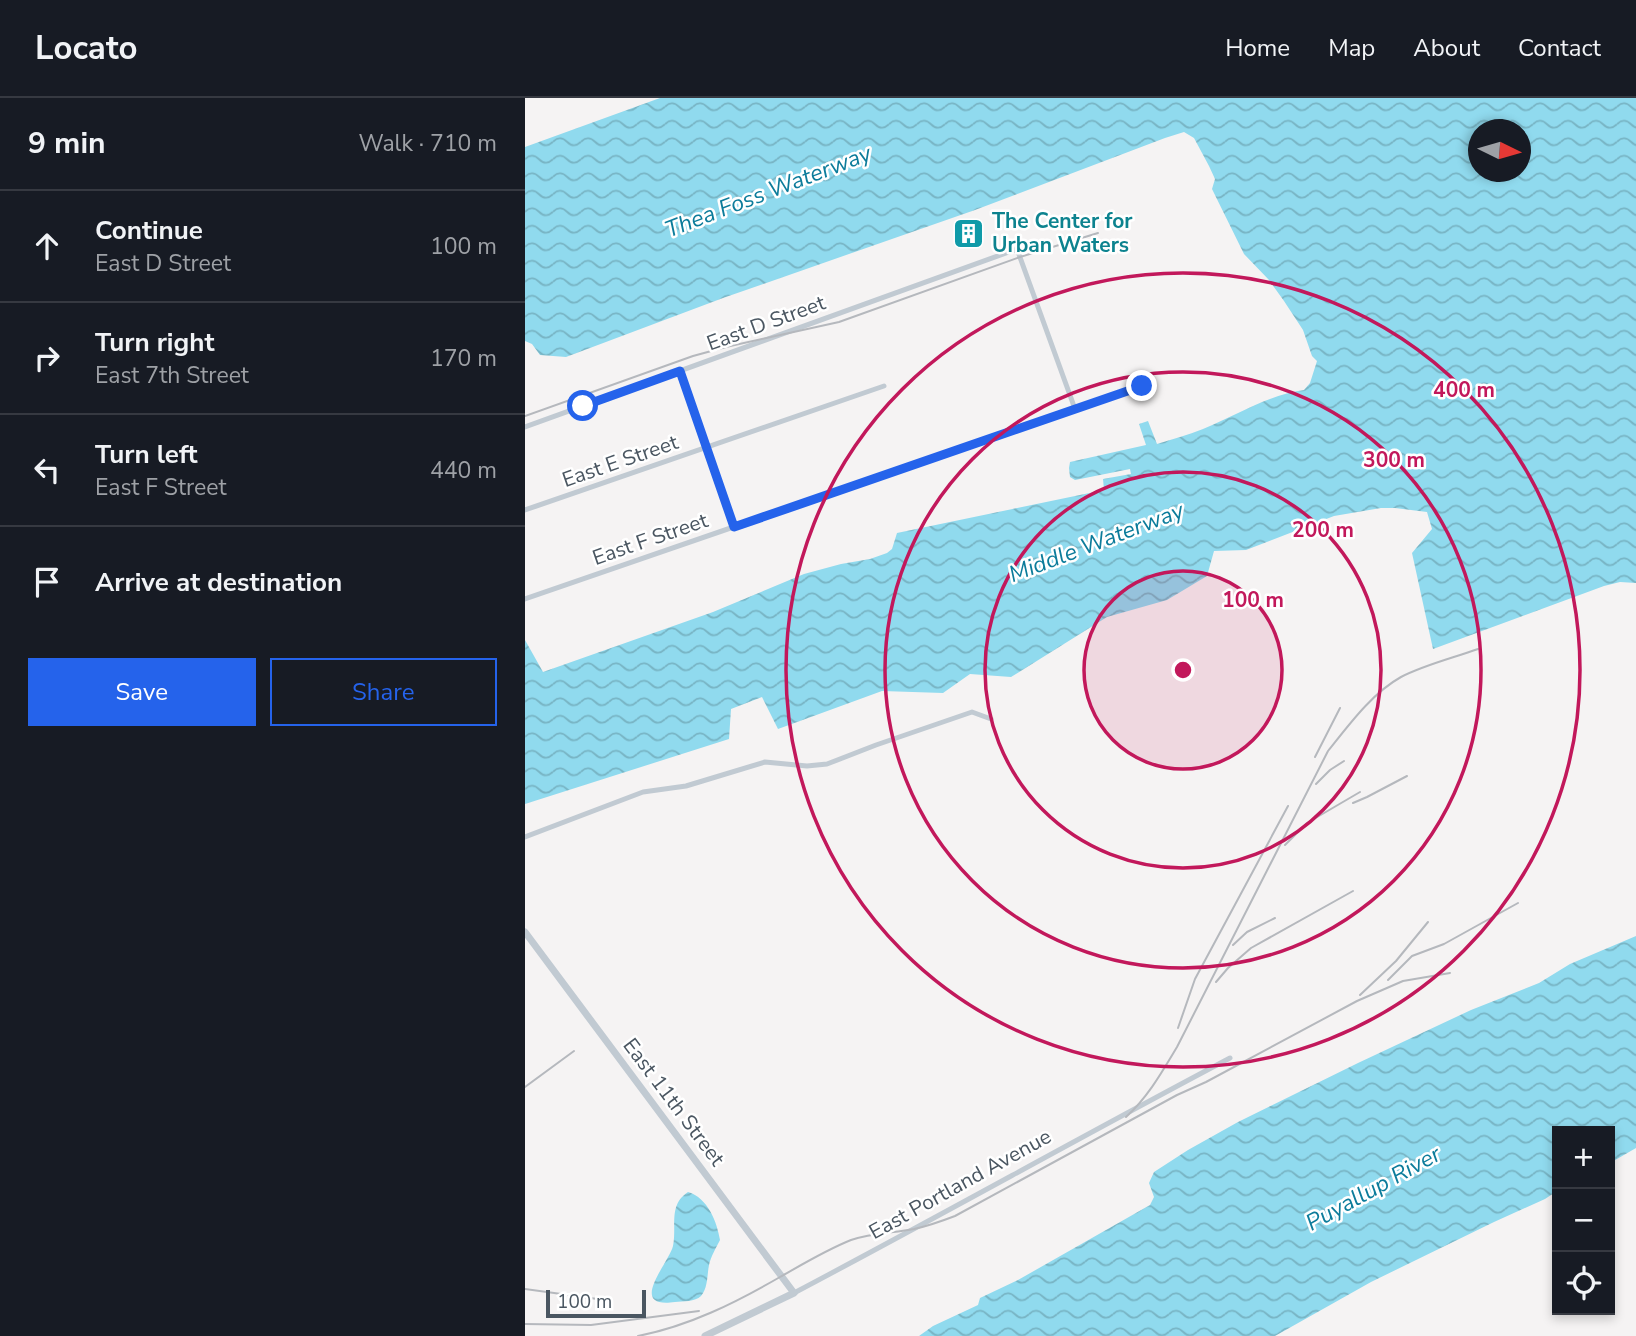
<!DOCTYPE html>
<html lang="en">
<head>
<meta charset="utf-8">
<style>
	:root { --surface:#171b24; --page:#242831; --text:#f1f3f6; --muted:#9ea1a6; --line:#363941; --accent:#2563eb }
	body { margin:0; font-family:"Nunito Sans",sans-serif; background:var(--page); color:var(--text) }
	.controls { position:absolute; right:21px; bottom:21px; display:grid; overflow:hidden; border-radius:0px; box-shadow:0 4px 10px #0003 }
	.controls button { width:63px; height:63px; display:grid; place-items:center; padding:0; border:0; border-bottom:2px solid var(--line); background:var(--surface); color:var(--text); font:35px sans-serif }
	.compass { position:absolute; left:943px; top:21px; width:63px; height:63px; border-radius:50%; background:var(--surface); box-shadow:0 4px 10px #0003; rotate:95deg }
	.scale { position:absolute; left:21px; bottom:18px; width:100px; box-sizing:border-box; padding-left:7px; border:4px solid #4a5661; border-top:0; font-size:19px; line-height:24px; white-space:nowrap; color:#4a5661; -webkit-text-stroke:5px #fff; paint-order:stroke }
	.stop { position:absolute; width:21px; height:21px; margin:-16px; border:5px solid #2563eb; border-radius:50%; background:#fff }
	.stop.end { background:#2563eb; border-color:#fff; box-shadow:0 2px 7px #0008 }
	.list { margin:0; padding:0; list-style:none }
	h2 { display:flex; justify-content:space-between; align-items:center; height:91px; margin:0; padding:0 28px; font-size:30px }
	h2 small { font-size:23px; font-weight:400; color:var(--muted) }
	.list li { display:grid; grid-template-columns:46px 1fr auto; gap:21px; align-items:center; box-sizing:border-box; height:112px; padding:0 28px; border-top:2px solid var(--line) }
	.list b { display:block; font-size:26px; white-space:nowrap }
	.list p { margin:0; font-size:23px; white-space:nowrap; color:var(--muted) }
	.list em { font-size:23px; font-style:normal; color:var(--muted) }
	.actions { display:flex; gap:14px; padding:21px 28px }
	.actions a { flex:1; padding:16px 0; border:2px solid var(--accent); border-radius:0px; text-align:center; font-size:24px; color:var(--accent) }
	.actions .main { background:var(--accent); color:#fff }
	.icon { flex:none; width:38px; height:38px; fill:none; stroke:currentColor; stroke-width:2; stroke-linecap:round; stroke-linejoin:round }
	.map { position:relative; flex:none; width:1111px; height:1238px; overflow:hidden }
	header { display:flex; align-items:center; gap:42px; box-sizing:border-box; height:98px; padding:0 35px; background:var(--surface); border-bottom:2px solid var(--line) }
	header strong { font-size:33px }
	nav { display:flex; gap:38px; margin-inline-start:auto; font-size:24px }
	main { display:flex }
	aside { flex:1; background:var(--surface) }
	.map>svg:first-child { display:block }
	.water { fill:url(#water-waves); fill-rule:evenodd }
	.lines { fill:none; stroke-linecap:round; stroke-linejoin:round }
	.minor { stroke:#c1cad2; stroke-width:5 }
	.tertiary { stroke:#c1cad2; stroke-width:7 }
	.rail { stroke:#b5b8bd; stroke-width:2 }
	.route { stroke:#2563eb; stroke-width:9 }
	.ring { fill:none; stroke:#c2185b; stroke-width:3.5 }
	.labels { text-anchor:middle; stroke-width:5; stroke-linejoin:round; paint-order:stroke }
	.culture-label { font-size:21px; font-weight:bold; fill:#0d838f; stroke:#fff; text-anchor:start }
	.street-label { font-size:21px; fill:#4a5661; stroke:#fff }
	.water-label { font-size:23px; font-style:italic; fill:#0c7c9b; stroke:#fff }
	.centre { fill:#c2185b; stroke:#fff; stroke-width:3.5 }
	.ring-label { font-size:21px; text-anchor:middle; font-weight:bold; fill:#c2185b; stroke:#fff; stroke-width:5; stroke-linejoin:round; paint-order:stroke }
</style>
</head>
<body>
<header>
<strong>Locato</strong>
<nav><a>Home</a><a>Map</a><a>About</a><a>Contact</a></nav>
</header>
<main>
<aside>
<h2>9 min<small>Walk · 710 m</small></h2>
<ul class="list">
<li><svg class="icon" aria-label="ahead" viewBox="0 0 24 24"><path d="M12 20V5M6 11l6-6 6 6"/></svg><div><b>Continue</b><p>East D Street</p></div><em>100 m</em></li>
<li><svg class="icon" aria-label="right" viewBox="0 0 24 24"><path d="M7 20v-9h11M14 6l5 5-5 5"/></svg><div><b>Turn right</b><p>East 7th Street</p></div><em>170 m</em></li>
<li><svg class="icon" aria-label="left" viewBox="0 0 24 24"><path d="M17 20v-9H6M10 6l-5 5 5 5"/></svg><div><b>Turn left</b><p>East F Street</p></div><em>440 m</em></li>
<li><svg class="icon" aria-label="arrive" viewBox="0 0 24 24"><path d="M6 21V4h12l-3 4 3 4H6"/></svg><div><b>Arrive at destination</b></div></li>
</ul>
<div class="actions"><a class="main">Save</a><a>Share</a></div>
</aside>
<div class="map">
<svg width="1111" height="1238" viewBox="0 0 1111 1238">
	<defs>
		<pattern id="water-waves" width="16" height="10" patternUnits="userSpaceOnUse" patternTransform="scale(1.75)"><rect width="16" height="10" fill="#90daee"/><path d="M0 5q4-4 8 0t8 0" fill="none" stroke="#78b4c4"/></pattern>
	</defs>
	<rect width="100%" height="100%" fill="#f5f3f3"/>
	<!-- water -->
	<path class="water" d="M135,0h976v485l-16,-1 -16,4 -171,63 -21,-96 20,-24 -5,-17 -32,-4h-14l-47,8 -88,34 -32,1 -7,25 -40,24 -60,17 -96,60 -41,-3 -27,19 -61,-2 -104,38 -16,-32 -31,12 -2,30 -204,65v-164l18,32 170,-60 91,-38 37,-10 29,-5 17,-6 5,-4 5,-16 207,-43 -1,-11 28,-5 -1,-5 -55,11 -5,-3 -1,-9 1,-6 76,-17 -7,-21 9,-3 9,23c15,-5 31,-9 46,-15 34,-14 65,-34 101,-39l6,-7 7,-22 -5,-5 -9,-26 -19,-29 -15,-21 -25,-26 -32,-65 3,-10 -6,-13 -15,-28 -10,-6 -19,6 -190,72 -252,88 -157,59 -26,-2 -8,-11 -7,-3v-194zM954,32h42v42h-42z
		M1111,838v212l-26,15v-32h-53v60l-12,8 -51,23 -123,60 -96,54h-356l14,-10 45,-21 2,-7 38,-18 132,-75 4,-8 -5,-14 5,-11 34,-22 50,-28 120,-59 113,-53 68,-27 31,-19z
		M163,1094c20,6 29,30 32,48 -4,8 -9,16 -11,25 -2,10 -1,23 -8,31 -6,6 -18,5 -26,6 -49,7 -6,-39 -2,-56 4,-20 -5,-41 15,-54z"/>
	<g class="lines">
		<!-- minor -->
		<path class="minor" d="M154,273l55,156
			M0,329l492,-178 58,160
			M0,412l359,-124
			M0,501l617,-213
			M0,739l118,-45 43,-6 79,-24 42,4 20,-2 49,-19 96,-33 19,7
			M269,1195c146,-77 290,-158 436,-235"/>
		<!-- tertiary -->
		<path class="tertiary" d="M0,834l269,361 -89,43"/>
		<!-- rail -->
		<path class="rail" d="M0,318l168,-60 33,-9 113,-25 181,-65 78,-24
			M790,659l25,-49
			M791,686l14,-14 14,-9
			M828,705l14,-6 40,-21
			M760,747l22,-22 53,-31
			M708,847l14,-13 28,-14
			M863,882l24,-24 32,-12 74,-41
			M691,884l12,-14 23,-20 102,-57
			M835,897l36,-34 32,-39
			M653,930l17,-49 93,-173
			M0,989l49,-36
			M601,1019c22,-20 36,-45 51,-70l151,-296c20,-25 44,-58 73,-74 23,-12 52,-19 77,-28
			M0,1191l87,12
			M0,1226l66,1 108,-14
			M113,1238c51,-10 97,-33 142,-59 23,-13 46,-27 71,-37 21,-7 42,-7 63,-11 14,-3 28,-8 41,-13l222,-121 29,-13 151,-81 46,-20 47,-8"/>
	</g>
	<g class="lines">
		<!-- route -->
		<path class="route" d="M58,308l97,-35 54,156 408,-141"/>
	</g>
	<!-- distance rings -->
	<circle cx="658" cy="572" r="99" fill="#c2185b" fill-opacity=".12"/>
	<g class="ring">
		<circle cx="658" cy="572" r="99"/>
		<circle cx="658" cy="572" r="198"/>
		<circle cx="658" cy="572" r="298"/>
		<circle cx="658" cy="572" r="397"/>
	</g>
	<!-- icons -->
	<defs>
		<symbol id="building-square" viewBox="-11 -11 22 22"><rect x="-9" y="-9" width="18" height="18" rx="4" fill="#0f9aa8" stroke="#fff"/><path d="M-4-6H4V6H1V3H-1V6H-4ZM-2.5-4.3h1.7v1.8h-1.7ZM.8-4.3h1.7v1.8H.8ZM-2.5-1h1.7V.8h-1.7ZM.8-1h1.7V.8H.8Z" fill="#fff"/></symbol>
	</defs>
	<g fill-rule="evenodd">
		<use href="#building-square" x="426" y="118" width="35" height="35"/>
	</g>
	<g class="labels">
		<!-- culture labels -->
		<g class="culture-label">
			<text x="467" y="130">The Center for<tspan x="467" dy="24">Urban Waters</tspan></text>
		</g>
		<!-- street labels -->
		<g class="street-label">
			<text transform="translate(241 225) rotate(-20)" y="7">East D Street</text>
			<text transform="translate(95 363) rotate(-19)" y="7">East E Street</text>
			<text transform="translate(125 441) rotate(-19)" y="7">East F Street</text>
			<text transform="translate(149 1004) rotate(53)" y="7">East 11th Street</text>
			<text transform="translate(435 1086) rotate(-29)" y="7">East Portland Avenue</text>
		</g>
		<!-- water labels -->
		<g class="water-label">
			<text transform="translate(243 93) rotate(-21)" y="8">Thea Foss Waterway</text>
			<text transform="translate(571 444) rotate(-21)" y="8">Middle Waterway</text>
			<text transform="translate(848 1090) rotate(-29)" y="8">Puyallup River</text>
		</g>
	</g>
	<circle cx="658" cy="572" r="10" class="centre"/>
	<g class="ring-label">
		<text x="939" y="299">400 m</text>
		<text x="869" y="369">300 m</text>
		<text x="798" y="439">200 m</text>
		<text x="728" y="509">100 m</text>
	</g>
</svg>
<div class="controls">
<button>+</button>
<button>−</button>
<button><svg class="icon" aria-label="locate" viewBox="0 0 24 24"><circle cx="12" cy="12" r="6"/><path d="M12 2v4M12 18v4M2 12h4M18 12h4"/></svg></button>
</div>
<svg class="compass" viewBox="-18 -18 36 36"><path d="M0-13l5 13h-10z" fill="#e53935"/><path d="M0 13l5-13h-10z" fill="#9ea1a6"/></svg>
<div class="scale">100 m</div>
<div class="stop" style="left:58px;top:308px"></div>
<div class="stop end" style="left:617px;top:288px"></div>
</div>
</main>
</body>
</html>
